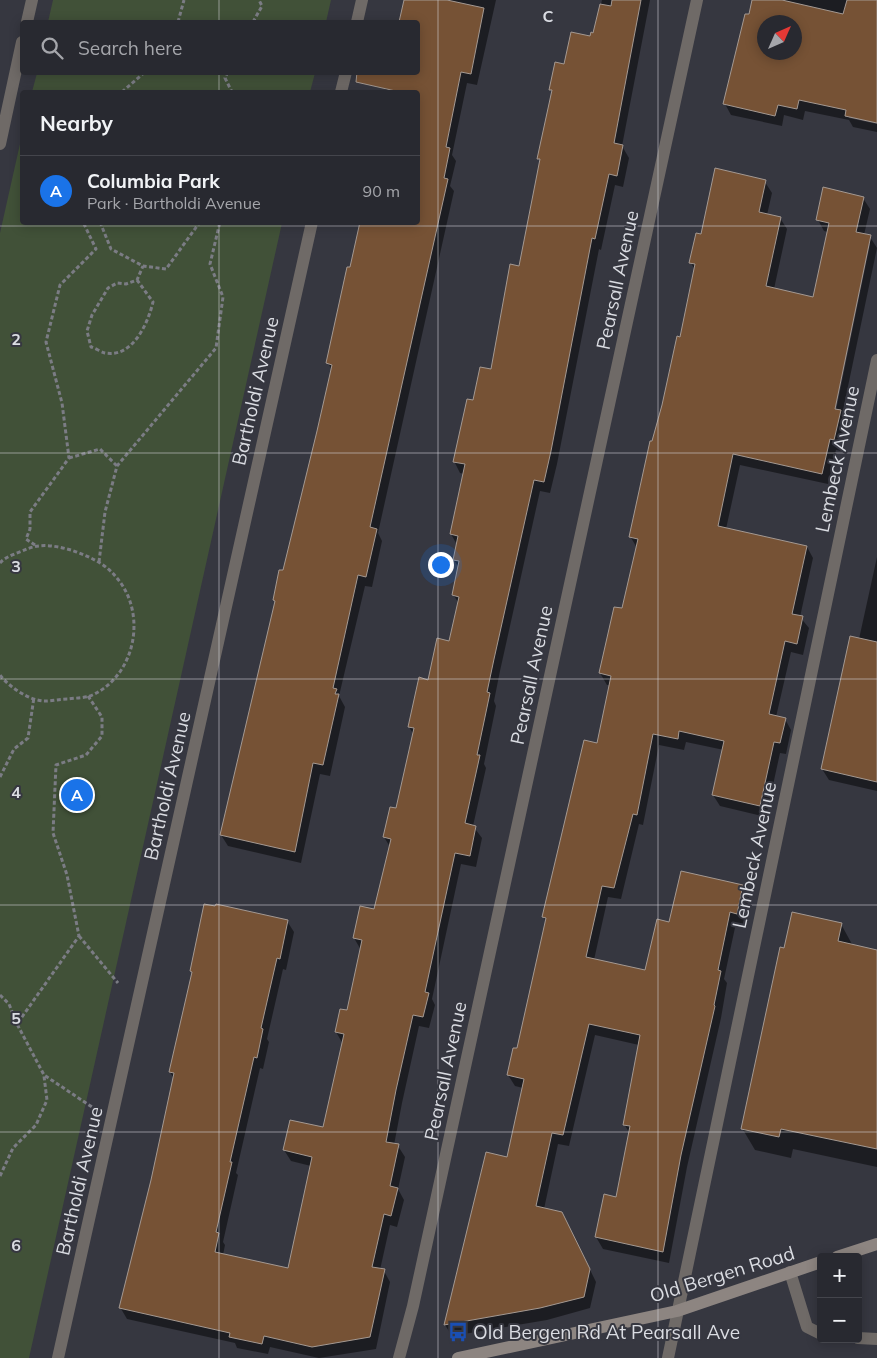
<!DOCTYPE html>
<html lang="en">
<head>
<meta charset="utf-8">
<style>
	:root { --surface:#282930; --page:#34353c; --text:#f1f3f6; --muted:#a5a6ab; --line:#44454c; --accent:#1a73e8 }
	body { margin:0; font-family:Mulish,sans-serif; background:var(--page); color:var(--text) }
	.controls { position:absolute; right:15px; bottom:15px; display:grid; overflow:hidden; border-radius:5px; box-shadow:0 2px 12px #0003 }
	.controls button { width:45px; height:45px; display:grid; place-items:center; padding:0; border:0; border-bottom:1px solid var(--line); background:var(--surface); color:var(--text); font:25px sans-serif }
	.compass { position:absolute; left:757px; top:15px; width:45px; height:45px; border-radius:50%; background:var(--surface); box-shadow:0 2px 12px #0003; rotate:45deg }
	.you { position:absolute; left:440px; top:564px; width:18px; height:18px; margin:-12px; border:4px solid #fff; border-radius:50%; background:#1a73e8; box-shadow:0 0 0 8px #1a73e833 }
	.badge { display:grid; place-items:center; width:32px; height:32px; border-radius:50%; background:var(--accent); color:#fff; font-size:16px; font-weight:700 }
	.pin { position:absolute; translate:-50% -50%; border:2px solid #fff; box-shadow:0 1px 5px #0006 }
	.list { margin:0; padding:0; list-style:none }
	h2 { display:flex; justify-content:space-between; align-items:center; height:65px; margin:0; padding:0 20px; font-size:21px }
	h2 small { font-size:16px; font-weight:400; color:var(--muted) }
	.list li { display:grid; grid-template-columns:32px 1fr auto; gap:15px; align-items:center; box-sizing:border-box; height:70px; padding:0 20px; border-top:1px solid var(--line) }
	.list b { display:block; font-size:19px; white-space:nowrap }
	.list p { margin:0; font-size:16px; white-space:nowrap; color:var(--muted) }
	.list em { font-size:16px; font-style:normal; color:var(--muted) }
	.icon { flex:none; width:28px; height:28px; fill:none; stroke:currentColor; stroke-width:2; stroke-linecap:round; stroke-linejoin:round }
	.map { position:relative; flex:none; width:877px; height:1358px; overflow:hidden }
	.search { position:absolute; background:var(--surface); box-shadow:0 2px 12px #0003; left:20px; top:20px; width:400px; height:55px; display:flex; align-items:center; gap:12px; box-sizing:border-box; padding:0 18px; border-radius:5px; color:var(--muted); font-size:19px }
	.panel { position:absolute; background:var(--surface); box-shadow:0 2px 12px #0003; left:20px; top:90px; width:400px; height:135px; border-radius:5px }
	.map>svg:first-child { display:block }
	.green { fill:#415138 }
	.shadow { fill:#0007; fill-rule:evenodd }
	.building { fill:#765235; stroke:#a49992; fill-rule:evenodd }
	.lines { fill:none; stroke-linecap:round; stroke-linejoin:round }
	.path { stroke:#7b7c84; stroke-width:3; stroke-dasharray:4 2.5; stroke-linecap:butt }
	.lane { stroke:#6f6a67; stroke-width:12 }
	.street { stroke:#6f6a67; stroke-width:12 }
	.secondary { stroke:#8d8581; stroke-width:12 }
	.grid { fill:none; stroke:#dadce2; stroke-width:1; stroke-opacity:0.55 }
	.labels { text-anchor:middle; stroke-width:4; stroke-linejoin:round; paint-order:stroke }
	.street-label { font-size:19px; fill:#dadce2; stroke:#363740 }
	.poi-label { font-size:19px; fill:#dadce2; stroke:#363740; text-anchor:start }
	.grid-label { font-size:16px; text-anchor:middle; font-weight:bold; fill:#dadce2; stroke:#363740; stroke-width:4; stroke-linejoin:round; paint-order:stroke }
</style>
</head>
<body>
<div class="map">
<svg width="877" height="1358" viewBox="0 0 877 1358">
	<rect width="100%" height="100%" fill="#363740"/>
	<!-- green -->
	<path class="green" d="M53,0h278l-5,22h-278z
		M37,73v-1l278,1 -5,19h-278z
		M22,135v87l260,1 -253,1135h-29v-1125z"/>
	<!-- shadow -->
	<path class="shadow" d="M404,0h92l-19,85 -10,-2 -15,72 4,6 -6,25 4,5 -76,342 4,8 -10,46 -7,-1 -26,110 6,11 -15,69 -10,-2 -19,89 -73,-17 -7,-11 55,-232 -2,-3 10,-28 48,-202 -4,-7 23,-94 67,-47v-130h-33l4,-20h29v-50h-18z
		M602,0h48l-28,146 7,12 -6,29 -8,-2 -14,65 -2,-1 -42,215 -7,29 -10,-2 -40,180 -6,30 2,5 -12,58 2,4 -13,58 9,12 -6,29 -15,-3 -29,135 3,6 -6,23 -10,-2 -17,77 -8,42 4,1 7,11 -7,32 6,11 -7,27 -7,-2 -10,45 4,1 6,11 -14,67 -57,9 -49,-11 -2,7 -31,-6 -2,-5 -108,-24 -7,-12 33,-126 21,-102 -4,-7 117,-151 7,11 -8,38 -3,-1 -16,70 2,3 -6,27 -3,-1 -24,105 2,2 -15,67 2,3 -2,10 66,15 22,-104 -20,-5 -7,-11 40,-21 19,-85 -7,-12 11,-20 14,-62 -7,-12 21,-27 15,-64 -6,-10 13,-28 17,-74 -5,-8 20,-46 21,-38 9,-39 -6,-10 6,-26 -5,-8 3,-15 -6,-11 13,-60 -4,-1 -6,-12 20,-59 18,-32 28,-102 20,-106 -1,-3 14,-65 -3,-5 15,-23 29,-32z
		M753,0h124v122l-28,-6v2l28,6v8l-24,-5 -4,-7 -44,-9 -2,9 -19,-5 -2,11 -51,-11 -6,-11zM764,22h30v30h-30z
		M765,182l7,11 -5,22 13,3 7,11 -13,60 40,9 14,-66 -4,-1 -6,-11 45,-22 7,11 -6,26 6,2 7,11 -35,167 5,8 -6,28 -5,-1 -8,34 -88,-19 -14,64 81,18 6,11 -13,59 9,11 -6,27 -12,-3 -15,65 9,2 6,11 -5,24 -6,-1 -14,64 -46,-11 -7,-11 11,-45 -38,-8 -2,8 -25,-5 -16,80 -4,-1 -18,75 -13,-2 -14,63 52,12 24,-48 73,-38 6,11 -6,27 -7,-1 -12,56 3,4 -6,35 -34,149 -18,96 -66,-14 -7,-12 21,-39 13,-64 -6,-10 15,-79 -44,-10 -26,111 -11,-2 -14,65 24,16 28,57 -6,26 -43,12 -95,16 -7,-11 42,-171 21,4 15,-70 -8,-2 -7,-11 10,-25 29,-127 -4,-6 55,-173 13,-59h-4l-7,-12 23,-63 14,-62 -7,-12 51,-198 14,-68 -4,-7 11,-27zM868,244h2l-35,171h-3z
		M877,557v234l-48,-11 -7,-11 37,-130z
		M841,924l12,22 24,5v216l-84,-18 -2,9 -36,-8 -13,-22 43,-178z"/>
	<!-- building -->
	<path class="building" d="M404,0h43l37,8 -13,66 -10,-2 -15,75 4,1 -6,30 4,1 -78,348 7,2 -11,48 -8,-2 -25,113 4,1 -2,5h4l-16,71 -10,-2 -18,89 -75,-17 55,-234 -2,-1 6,-30h4l34,-139 15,-66 -6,-2 21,-96h3l10,-45h58v-130h-18l-44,-10 1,-10h61v-50h-19z
		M612,0h29l-27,143 9,2 -6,31 -8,-2 -14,65 -3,-1 -41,213 -7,31 -10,-2 -40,179 -7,33 3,1 -13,62h3l-15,68 11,3 -6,30 -15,-3 -30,139 4,1 -6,24 -10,-2 -17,75 -10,52 13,2 -9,42 8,2 -7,28 -7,-2 -12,53 13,2 -15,68 -58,10 -48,-11 -2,8 -33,-7 1,-4 -111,-25 32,-128 23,-107 -5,-1 23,-100 -2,-1 14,-67 11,2 1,-2 72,16 -8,39 -3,-1 -16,70 2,1 -6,29 -3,-1 -24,105h2l-16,70 3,1 -4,19 73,16 24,-111 -29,-7 7,-30 33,7 21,-93 -9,-2 5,-23 7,1 15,-70 -9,-2 7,-32 14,3 17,-70 -8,-2 7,-30 6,1 18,-80 -6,-1 11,-50 9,3 9,-42 12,3 10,-44 -7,-2 7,-34 -6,-1 5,-24 -8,-2 15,-70 -12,-2 14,-63 6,1 7,-33 11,2 19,-105 9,2 21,-107h-3l15,-69h-3l6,-28 9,2 7,-32 19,4 1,-4 2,1 7,-29 11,2z
		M752,0h30l61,14 4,-14h30v123l-32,-7 1,-6 -47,-10 -2,9 -19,-4 -3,11 -52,-12 22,-90h4zM764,22h30v30h-30z
		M715,168l51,12 -7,32 22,5 -15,69 47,11 16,-74 -13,-3 7,-33 41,10 -8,35 15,3 -36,174 6,1 -7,30 -4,-1 -8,35 -89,-20 -15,72 89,20 -15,68 11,2 -6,28 -12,-3 -16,73 17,4 -6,25 -6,-1 -14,64 -48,-11 12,-54 -45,-10 -1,8 -25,-5 -16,81 -4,-1 -19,74 -12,-2 -16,71 59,13 12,-51 12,3 12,-51 62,14 -6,29 -7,-2 -12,58 3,1 -7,34 1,1 -34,149 -18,97 -68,-15 9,-43 12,3 14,-71 -7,-1 17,-90 -51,-11 -26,111 -11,-2 -16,73 26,6 28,57 -6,28 -44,11 -96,17 42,-173 21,5 17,-78 -17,-4 6,-27h4l29,-130 -4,-1 42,-177 13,3 14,-67 -12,-3 15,-66 8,1 16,-69 -9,-2 21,-96h2l10,-36 15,-69 3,1 15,-73 -6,-1 7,-30 5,1z
		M850,636l27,6v140l-56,-13z
		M792,912l50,11 -4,18 39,9v199l-96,-20 -2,8 -38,-8 39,-182 4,1z"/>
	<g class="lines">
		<!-- path -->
		<path class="path" d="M178,22l6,-22
			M253,22l9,-16 -3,-6
			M228,72l-3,6 7,14
			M122,92l23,-20
			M100,222l11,27 32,17 23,3 34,-47
			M137,280l16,22c-5,21 -20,56 -48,51 -4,-1 -10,-5 -14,-6l-4,-16 5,-16 16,-27 9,-5 9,1 11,-4 6,-14
			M69,458l31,-9 17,17
			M35,545l-9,-6 4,-10v-17l39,-54 -7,-55 -16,-61 14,-57 36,-36 -13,-27
			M99,562l6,-50 12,-46 99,-118 7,-51 -13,-33 10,-42
			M0,563c6,-7 18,-10 27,-14 14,-6 29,-3 44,1 17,6 34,13 45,27 32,36 20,100 -26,119 -6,2 -16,2 -22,3 -8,0 -16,2 -23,2 -15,0 -36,-14 -45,-26
			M88,696l14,21v19l-16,19 -30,10 -3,68 14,42 12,61 -62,88 27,51 48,32
			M0,777l14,-28 14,-11 6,-41
			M79,936l39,47
			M0,995l9,9 8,20
			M0,1176l13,-28 23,-23 11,-25 -3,-24"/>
		<!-- lane -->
		<path class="lane" d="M790,1272l17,55 14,7
			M858,1338l19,1"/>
		<!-- street -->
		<path class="street" d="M27,22l5,-22
			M357,22l5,-22
			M341,92l5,-20
			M0,144l22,-102
			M58,1358l254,-1136
			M399,1358l14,-52 284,-1306
			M668,1358l209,-998"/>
		<!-- secondary -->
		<path class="secondary" d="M837,1257l40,-13
			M458,1358l219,-47 144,-49"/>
	</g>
	<!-- grid -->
	<path class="grid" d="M219,0v22M438,0v1358M658,0v1358M219,72v20M219,222v1136M0,226h877M0,453h877M0,679h877M0,905h877M0,1132h877"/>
	<!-- icons -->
	<defs>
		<symbol id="bus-bare" viewBox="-9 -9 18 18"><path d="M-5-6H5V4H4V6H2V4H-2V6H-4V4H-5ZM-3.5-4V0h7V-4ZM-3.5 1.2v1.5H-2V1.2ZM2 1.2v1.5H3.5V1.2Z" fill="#1a4fb4" stroke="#363740" stroke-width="2.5" paint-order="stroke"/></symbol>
	</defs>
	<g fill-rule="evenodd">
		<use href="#bus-bare" x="444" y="1318" width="28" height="28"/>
	</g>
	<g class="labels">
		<!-- street labels -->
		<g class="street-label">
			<text transform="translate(617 280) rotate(-78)" y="7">Pearsall Avenue</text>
			<text transform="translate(255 391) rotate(-77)" y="7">Bartholdi Avenue</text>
			<text transform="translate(837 459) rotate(-78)" y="7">Lembeck Avenue</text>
			<text transform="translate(531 675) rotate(-78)" y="7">Pearsall Avenue</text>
			<text transform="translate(167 786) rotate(-77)" y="7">Bartholdi Avenue</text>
			<text transform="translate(754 855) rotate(-78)" y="7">Lembeck Avenue</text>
			<text transform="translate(445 1071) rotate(-78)" y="7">Pearsall Avenue</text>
			<text transform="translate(79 1181) rotate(-77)" y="7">Bartholdi Avenue</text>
			<text transform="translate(722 1274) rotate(-17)" y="7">Old Bergen Road</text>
		</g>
		<!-- poi labels -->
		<g class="poi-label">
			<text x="473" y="1339">Old Bergen Rd At Pearsall Ave</text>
		</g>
	</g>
	<g class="grid-label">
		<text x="548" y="22">C</text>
		<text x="16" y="345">2</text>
		<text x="16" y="572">3</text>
		<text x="16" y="798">4</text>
		<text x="16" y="1024">5</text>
		<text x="16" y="1251">6</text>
	</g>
</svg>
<div class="controls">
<button>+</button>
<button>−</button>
</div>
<svg class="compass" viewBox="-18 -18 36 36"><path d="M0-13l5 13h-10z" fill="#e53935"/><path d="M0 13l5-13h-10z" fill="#a5a6ab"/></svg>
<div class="you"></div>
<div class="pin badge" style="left:77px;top:795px">A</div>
<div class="search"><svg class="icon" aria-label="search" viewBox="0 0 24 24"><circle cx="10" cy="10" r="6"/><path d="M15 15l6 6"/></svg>Search here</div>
<section class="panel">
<h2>Nearby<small></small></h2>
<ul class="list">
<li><span class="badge">A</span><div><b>Columbia Park</b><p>Park · Bartholdi Avenue</p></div><em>90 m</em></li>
</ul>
</section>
</div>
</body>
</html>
